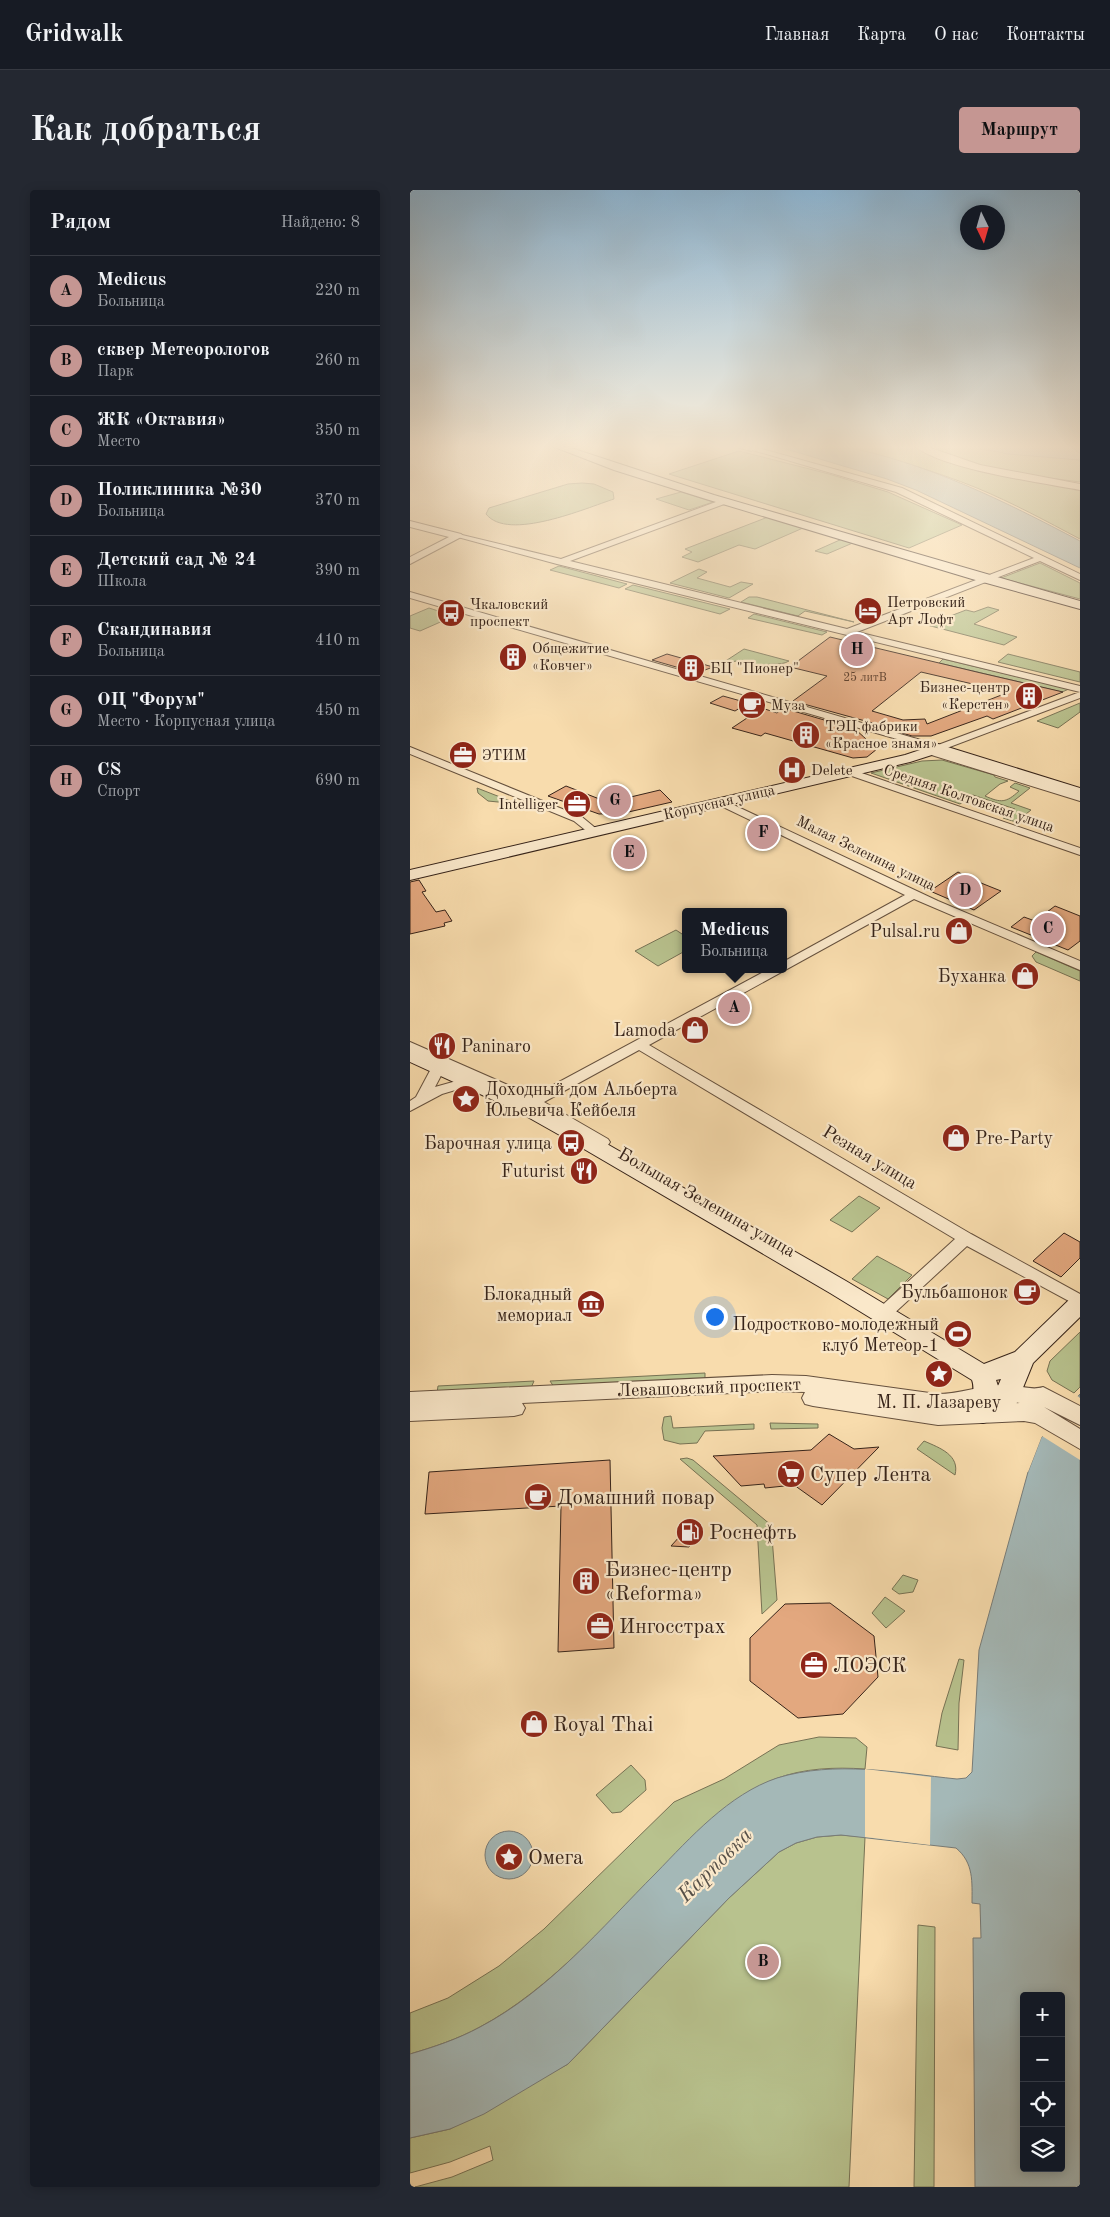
<!DOCTYPE html>
<html lang="ru">
<head>
<meta charset="utf-8">
<style>
	:root { --surface:#171b24; --page:#242831; --text:#f1f3f6; --muted:#9ea1a6; --line:#363941; --accent:#c59692 }
	body { margin:0; font-family:"Old Standard TT",serif; background:var(--page); color:var(--text) }
	.controls { position:absolute; right:15px; bottom:15px; display:grid; overflow:hidden; border-radius:5px; box-shadow:0 2px 12px #0003 }
	.controls button { width:45px; height:45px; display:grid; place-items:center; padding:0; border:0; border-bottom:1px solid var(--line); background:var(--surface); color:var(--text); font:25px sans-serif }
	.compass { position:absolute; left:550px; top:15px; width:45px; height:45px; border-radius:50%; background:var(--surface); box-shadow:0 2px 12px #0003; rotate:175deg }
	.you { position:absolute; left:304px; top:1126px; width:18px; height:18px; margin:-12px; border:4px solid #fff; border-radius:50%; background:#1a73e8; box-shadow:0 0 0 8px #1a73e833 }
	.badge { display:grid; place-items:center; width:32px; height:32px; border-radius:50%; background:var(--accent); color:#111; font-size:16px; font-weight:700 }
	.pin { position:absolute; translate:-50% -50%; border:2px solid #fff; box-shadow:0 1px 5px #0006 }
	.popup { position:absolute; left:272px; top:718px; width:105px; height:65px; box-sizing:border-box; display:grid; place-content:center; border-radius:5px; background:var(--surface); filter:drop-shadow(0 1px 4px #0005); font-size:16px; white-space:nowrap; color:var(--muted) }
	.popup b { font-size:19px; color:var(--text) }
	.popup::after { content:''; position:absolute; left:50%; top:100%; margin-left:-10px; border:10px solid transparent; border-top-color:var(--surface) }
	.list { margin:0; padding:0; list-style:none }
	h2 { display:flex; justify-content:space-between; align-items:center; height:65px; margin:0; padding:0 20px; font-size:21px }
	h2 small { font-size:16px; font-weight:400; color:var(--muted) }
	.list li { display:grid; grid-template-columns:32px 1fr auto; gap:15px; align-items:center; box-sizing:border-box; height:70px; padding:0 20px; border-top:1px solid var(--line) }
	.list b { display:block; font-size:19px; white-space:nowrap }
	.list p { margin:0; font-size:16px; white-space:nowrap; color:var(--muted) }
	.list em { font-size:16px; font-style:normal; color:var(--muted) }
	.icon { flex:none; width:28px; height:28px; fill:none; stroke:currentColor; stroke-width:2; stroke-linecap:round; stroke-linejoin:round }
	.map { position:relative; flex:none; width:670px; height:1997px; overflow:hidden; border-radius:5px }
	header { display:flex; align-items:center; gap:30px; box-sizing:border-box; height:70px; padding:0 25px; background:var(--surface); border-bottom:1px solid var(--line) }
	header strong { font-size:24px }
	nav { display:flex; gap:28px; margin-inline-start:auto; font-size:18px }
	.intro { display:flex; align-items:center; justify-content:space-between; box-sizing:border-box; height:120px; padding:0 30px }
	h1 { margin:0; font-size:35px }
	.button { padding:12px 22px; border-radius:5px; background:var(--accent); color:#111; font-size:18px; font-weight:700 }
	main { display:flex; gap:30px; padding:0 30px }
	aside { flex:1; background:var(--surface); border-radius:5px; box-shadow:0 2px 12px #0003 }
	.map>svg:first-child { display:block }
	.green { fill:#b8c28e; stroke:#777254 }
	.water { fill:#a4b8b7; stroke:#787c78; fill-rule:evenodd }
	.pier { fill:#f8dcad }
	.building { fill:#e3a87f; stroke:#362319; fill-rule:evenodd }
	.lines { fill:none; stroke-linecap:round; stroke-linejoin:round }
	.minor-casing { stroke:#66513e; stroke-width:2 }
	.tertiary-casing { stroke:#66513e; stroke-width:2 }
	.secondary-casing { stroke:#362319; stroke-width:2 }
	.minor { fill:#fae8ca; fill-rule:evenodd }
	.tertiary { fill:#fae8ca; fill-rule:evenodd }
	.secondary { fill:#fae8ca; fill-rule:evenodd }
	.labels { text-anchor:middle; stroke-width:4.5; stroke-linejoin:round; paint-order:stroke }
	.far-number-label { font-size:12px; fill:#614432 }
	.far-poi-label { font-size:15px; fill:#362319; stroke:#fae8ca; text-anchor:start }
	.far-street-label { font-size:15px; fill:#362319; stroke:#fae8ca }
	.poi-label { font-size:18px; fill:#362319; stroke:#fae8ca; text-anchor:end }
	.street-label { font-size:18px; fill:#362319; stroke:#fae8ca }
	.near-poi-label { font-size:21px; fill:#362319; stroke:#fae8ca; text-anchor:start }
	.near-water-label { font-size:22px; font-style:italic; fill:#575048; stroke:#fae8ca }
</style>
</head>
<body>
<header>
<strong>Gridwalk</strong>
<nav><a>Главная</a><a>Карта</a><a>О нас</a><a>Контакты</a></nav>
</header>
<div class="intro"><h1>Как добраться</h1><a class="button">Маршрут</a></div>
<main>
<aside>
<h2>Рядом<small>Найдено: 8</small></h2>
<ul class="list">
<li><span class="badge">A</span><div><b>Medicus</b><p>Больница</p></div><em>220 m</em></li>
<li><span class="badge">B</span><div><b>сквер Метеорологов</b><p>Парк</p></div><em>260 m</em></li>
<li><span class="badge">C</span><div><b>ЖК «Октавия»</b><p>Место</p></div><em>350 m</em></li>
<li><span class="badge">D</span><div><b>Поликлиника №30</b><p>Больница</p></div><em>370 m</em></li>
<li><span class="badge">E</span><div><b>Детский сад № 24</b><p>Школа</p></div><em>390 m</em></li>
<li><span class="badge">F</span><div><b>Скандинавия</b><p>Больница</p></div><em>410 m</em></li>
<li><span class="badge">G</span><div><b>ОЦ &quot;Форум&quot;</b><p>Место · Корпусная улица</p></div><em>450 m</em></li>
<li><span class="badge">H</span><div><b>CS</b><p>Спорт</p></div><em>690 m</em></li>
</ul>
</aside>
<div class="map">
<svg width="670" height="1997" viewBox="0 0 670 1997">
	<rect width="100%" height="100%" fill="#f8dcad"/>
	<filter id="stains"><feTurbulence type="fractalNoise" baseFrequency=".004" numOctaves="4"/><feColorMatrix values="0 0 0 0 .2 0 0 0 0 .09 0 0 0 0 .02 0 0 0 .5 -.17"/></filter>
	<radialGradient id="worn" r=".72"><stop offset=".6" stop-color="#630" stop-opacity="0"/><stop offset="1" stop-color="#630" stop-opacity=".3"/></radialGradient>
	<!-- green -->
	<path class="green" d="M432,256h75l15,8 148,35v50c-34,-18 -67,-36 -103,-51 -44,-18 -89,-30 -135,-42z
		M513,256h47l15,4 95,10v22l-69,-9 -60,-16z
		M329,261l90,23 59,18 74,33 -53,23 -240,-74z
		M172,293l12,1 19,8 1,7c-28,9 -106,43 -128,15l3,-6 79,-24z
		M271,302l32,10 -24,8 -33,-11z
		M358,327l35,11 -48,21 -16,-4 -41,17 -16,-5 10,-5 -7,-3z
		M432,349l13,3 -28,12 -12,-3z
		M630,373l40,20v16l-79,-21z
		M149,376l68,18 -8,4 -69,-18z
		M289,379l8,3 -10,6 33,9 11,-5 12,2 -24,14 -59,-15z
		M223,395l97,24 -10,5 -95,-25z
		M339,407h8l97,25 -49,-11 -7,5 -57,-14z
		M578,417l11,3 -25,14 43,13 -13,8 -77,-20 39,-15 8,2z
		M19,418l25,8 -34,15 -10,-3v-12z
		M344,424l73,18 -5,3 -74,-17z
		M334,459l45,12c-10,6 -21,0 -32,7l-22,-7 -8,5 -6,-2z
		M598,464l72,18v10l-82,-20z
		M533,469l126,30 -7,3 -123,-29z
		M670,513v9l-22,16 -21,-7z
		M532,570l52,15 1,2 13,4 -8,3 -15,12c16,7 21,7 34,-5l-9,-4 5,-4 15,5 -19,15 20,7 -15,12 -13,-4 12,-9 -42,-14 -13,9 -89,-31 51,-12z
		M67,598l41,16 -30,-3 -10,-8z
		M266,740l9,6v15l-27,15 -23,-15z
		M626,762l44,19v10l-44,-19 -4,-6z
		M449,1006l21,12 -28,24 -22,-12z
		M467,1066l35,19 -24,24 -36,-20z
		M670,1142v55l-6,6 -22,-13 -5,-9 3,-10z
		M295,1183v6l-151,8 -4,-6z
		M124,1191l-3,7 -94,5 1,-7z
		M261,1226l2,12 81,-4v5l-49,2 -8,12 -17,1 -16,-4 -2,-12 2,-11z
		M360,1233l48,1v4l-47,1z
		M514,1251c16,7 36,14 31,34l-38,-26z
		M277,1268l6,2 78,65 6,75 -15,14 -5,-89 -77,-66z
		M493,1385l15,5 -5,12 -14,2 -7,-5z
		M475,1407l20,14 -19,17 -14,-15z
		M549,1469l5,1 -5,43 -1,47 -22,-4 6,-33z
		M409,1547l37,1 11,9 -2,22c-30,-2 -61,-1 -90,10 -43,16 -74,52 -106,83 -57,56 -118,127 -189,165 -22,12 -46,20 -70,27v-41l38,-15 51,-32 45,-37 130,-127 50,-23 55,-34z
		M221,1575l14,15 1,10 -25,22 -9,1 -16,-18z
		M431,1645l24,2 -16,350h-434l37,-10 41,-17 -3,-14 -40,16 -40,11v-35l40,-9 118,-65 161,-166 50,-46 17,-9 21,-6z
		M508,1735l17,2 -1,260h-20z"/>
	<!-- water -->
	<path class="water" d="M366,256c21,0 45,-4 65,0 85,16 163,55 239,95v27l-164,-78 -29,-11z
		M560,256h110v14l-72,-6z
		M670,1204v793h-105l-2,-249h8l-1,-34 -8,-1c0,-21 2,-40 -16,-55l-115,-13 -24,2 -21,6 -17,9 -50,46 -161,166 -84,50 -34,15 -40,9v-84c24,-7 48,-15 70,-27 69,-36 122,-100 176,-154 34,-35 73,-79 121,-95 59,-18 120,-5 180,1l9,-1 6,-6 7,-122 49,-178 13,-34zM614,1806h37v172h-37z
		M75 1665a24 24 0 1 1 48 0a24 24 0 1 1-48 0Z"/>
	<!-- pier -->
	<path class="pier" d="M666,1205l4,3v62l-38,-24 -14,36 -2,-1 13,-35z
		M455,1579l66,8 -1,68 -65,-8z"/>
	<!-- building -->
	<path class="building" d="M420,447l151,36 82,19 -70,27 -6,-3 -56,20h-19l-10,-3 3,-1 -112,-31 34,-25 -37,-9zM511,482l56,13 -2,2 29,7 -77,30 -2,-5 -22,1 -31,-9z
		M257,464l46,13 -16,6 -45,-13z
		M313,506l25,7 -13,8 -25,-8z
		M352,518l15,5 6,-5 72,21 22,20 -10,8 -14,1 -88,-25 -4,3 -29,-8z
		M156,596l36,14h16l42,-10 12,12 -48,11 -25,1 -51,-18z
		M548,682l13,7 30,12 -27,19 -44,-19z
		M9,690l7,11 -4,1 14,20 9,-2 7,11 -8,2 1,3 -35,8v-52z
		M645,716l25,10v25l-12,9 -57,-23 13,-10 11,4z
		M654,1043l16,9v16l-19,19 -28,-16z
		M419,1244l25,15 25,-2 -57,58 -28,-20 -29,3 -1,-4 -23,2 -28,-30 98,-6z
		M200,1270l4,188 -56,4 3,-146 -136,8 4,-42z
		M281,1334l7,13 -9,10 -18,-1z
		M420,1413l44,33 4,41 -35,37 -45,4 -48,-37v-43l35,-34z"/>
	<g class="lines">
		<defs>
			<path id="minor" d="M341,256l151,42 178,86v6l-40,-19 -183,71 223,54v6l-523,-128 -103,-28 4,-2 103,25 163,-60h3v4l-157,58 277,68 187,-71 -138,-66 -147,-43z
				M0,402l528,153 142,-53v6l-141,53 141,44v6l-155,-48 -1,-2 4,-3 -518,-150z
				M0,557l172,70 17,14 -2,2h-8l-15,-12 -164,-67z
				M440,579l230,79v7l-234,-81 -1,-2z
				M311,609l217,102 142,60v9l-166,-71 -265,146 322,189 109,60v13l-113,-61 -78,72 -6,2 -6,-2 -2,-4 2,-4 78,-71 -316,-189 -95,52 64,37 2,3 -2,3 -5,2 -70,-40 -11,1 -2,-3 2,-3 -78,-36 1,2 -10,19 32,-9 7,4 -2,3 -30,9 -32,17v-10l6,-4 17,-32 6,-1 -29,-13v-9l123,54 236,-127h14v-7l122,-67 -188,-91v-4z"/>
			<path id="tertiary" d="M323,256h27l-9,5z
				M505,256h10l55,19 100,19v6c-37,-7 -139,-21 -165,-44z
				M0,331l51,13 2,2 -53,28v-7l39,-20 -39,-10z
				M362,1185l34,1 131,18c24,0 47,-10 71,-9 12,0 23,6 35,2l37,19v19l-36,-18 36,22v20l-45,-26 -11,-2 -86,4 -125,-19 -8,-2 -3,-6 3,-6 -33,-1 -250,12 3,5 -3,6 -8,2 -104,5v-29zM597,1211l13,2 -34,2z"/>
			<path id="secondary" d="M142,256h13l149,49 366,106v8l-108,-30 -266,-80 -92,-29z
				M528,554l142,44v10l-142,-45 -28,9 -500,118v-10l495,-115z
				M0,859l121,54 55,29 260,149 138,83 31,-12 57,-55 8,-2v22l-47,46 -22,54 -9,3 -9,-3 -1,3 -9,3 -9,-3c-7,-13 3,-27 -2,-40l-142,-87 -258,-151 -55,-31 -107,-49zM591,1189l-3,7 -2,-6z"/>
		</defs>
		<!-- minor casing -->
		<use href="#minor" class="minor-casing"/>
		<!-- tertiary casing -->
		<use href="#tertiary" class="tertiary-casing"/>
		<!-- secondary casing -->
		<use href="#secondary" class="secondary-casing"/>
		<!-- minor -->
		<use href="#minor" class="minor"/>
		<!-- tertiary -->
		<use href="#tertiary" class="tertiary"/>
		<!-- secondary -->
		<use href="#secondary" class="secondary"/>
	</g>
	<!-- sky -->
	<linearGradient id="sky" x2="0" y2="1"><stop stop-color="#8db6d4"/><stop offset="0.48" stop-color="#fcefda"/><stop offset="1" stop-color="#fcefda" stop-opacity="0"/></linearGradient>
	<rect width="670" height="535" fill="url(#sky)"/>
	<!-- icons -->
	<defs>
		<symbol id="hotel-disc" viewBox="-11 -11 22 22"><circle r="9.5" fill="#8f2418" stroke="#fae8ca"/><path d="M-6-4.5h1.5V1H6V5H4.5V3h-9V5H-6ZM-4 0a1.8 1.8 0 1 1 3.6 0ZM.5 0V-2.5h3Q6-2.5 6 0Z" fill="#fff"/></symbol>
		<symbol id="bus-disc" viewBox="-11 -11 22 22"><circle r="9.5" fill="#8f2418" stroke="#fae8ca"/><path d="M-5-6H5V4H4V6H2V4H-2V6H-4V4H-5ZM-3.5-4V0h7V-4ZM-3.5 1.2v1.5H-2V1.2ZM2 1.2v1.5H3.5V1.2Z" fill="#fff"/></symbol>
		<symbol id="building-disc" viewBox="-11 -11 22 22"><circle r="9.5" fill="#8f2418" stroke="#fae8ca"/><path d="M-4-6H4V6H1V3H-1V6H-4ZM-2.5-4.3h1.7v1.8h-1.7ZM.8-4.3h1.7v1.8H.8ZM-2.5-1h1.7V.8h-1.7ZM.8-1h1.7V.8H.8Z" fill="#fff"/></symbol>
		<symbol id="cafe-disc" viewBox="-11 -11 22 22"><circle r="9.5" fill="#8f2418" stroke="#fae8ca"/><path d="M-5.5-4.5H6V0H3Q3 3.5 0 3.5H-2.5Q-5.5 3.5-5.5 0ZM3-3.2v2h1.7v-2ZM-6 4.5H4V6H-6Z" fill="#fff"/></symbol>
		<symbol id="office-disc" viewBox="-11 -11 22 22"><circle r="9.5" fill="#8f2418" stroke="#fae8ca"/><path d="M-6-3h4V-5.5h4V-3h4V5H-6ZM-1-4.5V-3h2v-1.5ZM-6 0V1H6V0Z" fill="#fff"/></symbol>
		<symbol id="hospital-disc" viewBox="-11 -11 22 22"><circle r="9.5" fill="#8f2418" stroke="#fae8ca"/><path d="M-5-5h3v3.5h4V-5h3V5h-3V1.5h-4V5h-3Z" fill="#fff"/></symbol>
		<symbol id="shop-disc" viewBox="-11 -11 22 22"><circle r="9.5" fill="#8f2418" stroke="#fae8ca"/><path d="M-5-2.5h2.3a2.7 3.5 0 0 1 5.4 0H5L5.5 6h-11ZM-1.5-2.5h3a1.5 2.3 0 0 0-3 0Z" fill="#fff"/></symbol>
		<symbol id="restaurant-disc" viewBox="-11 -11 22 22"><circle r="9.5" fill="#8f2418" stroke="#fae8ca"/><path d="M-5-6h1v4h1v-4h1v4h1v-4h1v5L-1.5 .5V6h-2V.5L-5-1ZM5-6V6H3V1.5H1.5Q1.5-4 5-6Z" fill="#fff"/></symbol>
		<symbol id="sight-disc" viewBox="-11 -11 22 22"><circle r="9.5" fill="#8f2418" stroke="#fae8ca"/><path d="M0-6L1.8-2.2L6-1.7L2.9 1.2L3.7 5.4L0 3.3L-3.7 5.4L-2.9 1.2L-6-1.7L-1.8-2.2Z" fill="#fff"/></symbol>
		<symbol id="museum-disc" viewBox="-11 -11 22 22"><circle r="9.5" fill="#8f2418" stroke="#fae8ca"/><path d="M0-6L6-3V-2H-6V-3ZM-5-1h2V3h-2ZM-1-1h2V3h-2ZM3-1h2V3H3ZM-6 4H6V6H-6Z" fill="#fff"/></symbol>
		<symbol id="stadium-disc" viewBox="-11 -11 22 22"><circle r="9.5" fill="#8f2418" stroke="#fae8ca"/><path d="M0-5a6.5 5 0 1 0 0 10a6.5 5 0 1 0 0-10ZM-3.5-1.8h7v3.6h-7Z" fill="#fff"/></symbol>
		<symbol id="supermarket-disc" viewBox="-11 -11 22 22"><circle r="9.5" fill="#8f2418" stroke="#fae8ca"/><path d="M-6-5.5h2.5l.6 2H6L4.5 2H-2.5L-4.4-4H-6ZM-1.5 3.2a1.3 1.3 0 1 0 .1 0ZM3 3.2a1.3 1.3 0 1 0 .1 0Z" fill="#fff"/></symbol>
		<symbol id="fuel-disc" viewBox="-11 -11 22 22"><circle r="9.5" fill="#8f2418" stroke="#fae8ca"/><path d="M-5.5-6h7V0h2V4h1.3V-2.5L3-4.5l.8-.8L6-3V5H2.5V1h-1V6h-7ZM-4.2-4.7v3.2H.2V-4.7Z" fill="#fff"/></symbol>
	</defs>
	<g fill-rule="evenodd">
		<use href="#hotel-disc" x="442" y="405" width="32" height="32"/>
		<use href="#bus-disc" x="25" y="407" width="32" height="32"/>
		<use href="#building-disc" x="87" y="451" width="32" height="32"/>
		<use href="#building-disc" x="265" y="462" width="32" height="32"/>
		<use href="#building-disc" x="603" y="490" width="32" height="32"/>
		<use href="#cafe-disc" x="326" y="499" width="32" height="32"/>
		<use href="#building-disc" x="380" y="529" width="32" height="32"/>
		<use href="#office-disc" x="37" y="549" width="32" height="32"/>
		<use href="#hospital-disc" x="366" y="564" width="32" height="32"/>
		<use href="#office-disc" x="151" y="598" width="32" height="32"/>
		<use href="#shop-disc" x="533" y="725" width="32" height="32"/>
		<use href="#shop-disc" x="599" y="770" width="32" height="32"/>
		<use href="#shop-disc" x="269" y="824" width="32" height="32"/>
		<use href="#restaurant-disc" x="16" y="840" width="32" height="32"/>
		<use href="#sight-disc" x="40" y="893" width="32" height="32"/>
		<use href="#shop-disc" x="530" y="932" width="32" height="32"/>
		<use href="#bus-disc" x="145" y="937" width="32" height="32"/>
		<use href="#restaurant-disc" x="158" y="965" width="32" height="32"/>
		<use href="#cafe-disc" x="601" y="1086" width="32" height="32"/>
		<use href="#museum-disc" x="165" y="1098" width="32" height="32"/>
		<use href="#stadium-disc" x="532" y="1128" width="32" height="32"/>
		<use href="#sight-disc" x="513" y="1168" width="32" height="32"/>
		<use href="#supermarket-disc" x="365" y="1268" width="32" height="32"/>
		<use href="#cafe-disc" x="112" y="1291" width="32" height="32"/>
		<use href="#fuel-disc" x="264" y="1326" width="32" height="32"/>
		<use href="#building-disc" x="160" y="1375" width="32" height="32"/>
		<use href="#office-disc" x="174" y="1420" width="32" height="32"/>
		<use href="#office-disc" x="388" y="1459" width="32" height="32"/>
		<use href="#shop-disc" x="108" y="1518" width="32" height="32"/>
		<use href="#sight-disc" x="83" y="1651" width="32" height="32"/>
	</g>
	<g class="labels">
		<!-- far-number labels -->
		<g class="far-number-label">
			<text x="455" y="491">25 литВ</text>
		</g>
		<!-- far-poi labels -->
		<g class="far-poi-label">
			<text x="477" y="417">Петровский<tspan x="477" dy="17">Арт Лофт</tspan></text>
			<text x="60" y="419">Чкаловский<tspan x="60" dy="17">проспект</tspan></text>
			<text x="122" y="463">Общежитие<tspan x="122" dy="17">«Ковчег»</tspan></text>
			<text x="300" y="483">БЦ "Пионер"</text>
			<text x="600" y="502" text-anchor="end">Бизнес-центр<tspan x="600" dy="17">«Керстен»</tspan></text>
			<text x="361" y="520">Муза</text>
			<text x="415" y="541">ТЭЦ фабрики<tspan x="415" dy="17">«Красное знамя»</tspan></text>
			<text x="72" y="570">ЭТИМ</text>
			<text x="401" y="585">Delete</text>
			<text x="148" y="619" text-anchor="end">Intelliger</text>
		</g>
		<!-- far-street labels -->
		<g class="far-street-label">
			<text transform="translate(559 608) rotate(19)" y="5">Средняя Колтовская улица</text>
			<text transform="translate(309 612) rotate(-13)" y="5">Корпусная улица</text>
			<text transform="translate(456 663) rotate(26)" y="5">Малая Зеленина улица</text>
		</g>
		<!-- poi labels -->
		<g class="poi-label">
			<text x="530" y="747">Pulsal.ru</text>
			<text x="596" y="792">Буханка</text>
			<text x="266" y="846">Lamoda</text>
			<text x="51" y="862" text-anchor="start">Paninaro</text>
			<text x="75" y="905" text-anchor="start">Доходный дом Альберта<tspan x="75" dy="21">Юльевича Кейбеля</tspan></text>
			<text x="565" y="954" text-anchor="start">Pre-Party</text>
			<text x="142" y="959">Барочная улица</text>
			<text x="155" y="987">Futurist</text>
			<text x="598" y="1108">Бульбашонок</text>
			<text x="162" y="1110">Блокадный<tspan x="162" dy="21">мемориал</tspan></text>
			<text x="529" y="1140">Подростково-молодежный<tspan x="529" dy="21">клуб Метеор-1</tspan></text>
			<text x="529" y="1218" text-anchor="middle">М. П. Лазареву</text>
		</g>
		<!-- street labels -->
		<g class="street-label">
			<text transform="translate(460 967) rotate(31)" y="6">Резная улица</text>
			<text transform="translate(297 1012) rotate(30)" y="6">Большая Зеленина улица</text>
			<text transform="translate(299 1197) rotate(-2)" y="6">Левашовский проспект</text>
		</g>
		<!-- near-poi labels -->
		<g class="near-poi-label">
			<text x="400" y="1291">Супер Лента</text>
			<text x="147" y="1314">Домашний повар</text>
			<text x="299" y="1349">Роснефть</text>
			<text x="195" y="1386">Бизнес-центр<tspan x="195" dy="24">«Reforma»</tspan></text>
			<text x="209" y="1443">Ингосстрах</text>
			<text x="423" y="1482">ЛОЭСК</text>
			<text x="143" y="1541">Royal Thai</text>
			<text x="118" y="1674">Омега</text>
		</g>
		<!-- near-water labels -->
		<g class="near-water-label">
			<text transform="translate(304 1674) rotate(-45)" y="8">Карповка</text>
		</g>
	</g>
	<rect width="100%" height="100%" filter="url(#stains)"/>
	<rect width="100%" height="100%" fill="url(#worn)"/>
</svg>
<div class="controls">
<button>+</button>
<button>−</button>
<button><svg class="icon" aria-label="locate" viewBox="0 0 24 24"><circle cx="12" cy="12" r="6"/><path d="M12 2v4M12 18v4M2 12h4M18 12h4"/></svg></button>
<button><svg class="icon" aria-label="layers" viewBox="0 0 24 24"><path d="M12 4l9 5-9 5-9-5zM3 14l9 5 9-5"/></svg></button>
</div>
<svg class="compass" viewBox="-18 -18 36 36"><path d="M0-13l5 13h-10z" fill="#e53935"/><path d="M0 13l5-13h-10z" fill="#9ea1a6"/></svg>
<div class="you"></div>
<div class="pin badge" style="left:324px;top:818px">A</div>
<div class="popup"><b>Medicus</b>Больница</div>
<div class="pin badge" style="left:353px;top:1772px">B</div>
<div class="pin badge" style="left:638px;top:739px">C</div>
<div class="pin badge" style="left:555px;top:701px">D</div>
<div class="pin badge" style="left:219px;top:663px">E</div>
<div class="pin badge" style="left:353px;top:643px">F</div>
<div class="pin badge" style="left:205px;top:611px">G</div>
<div class="pin badge" style="left:447px;top:460px">H</div>
</div>
</main>
</body>
</html>
